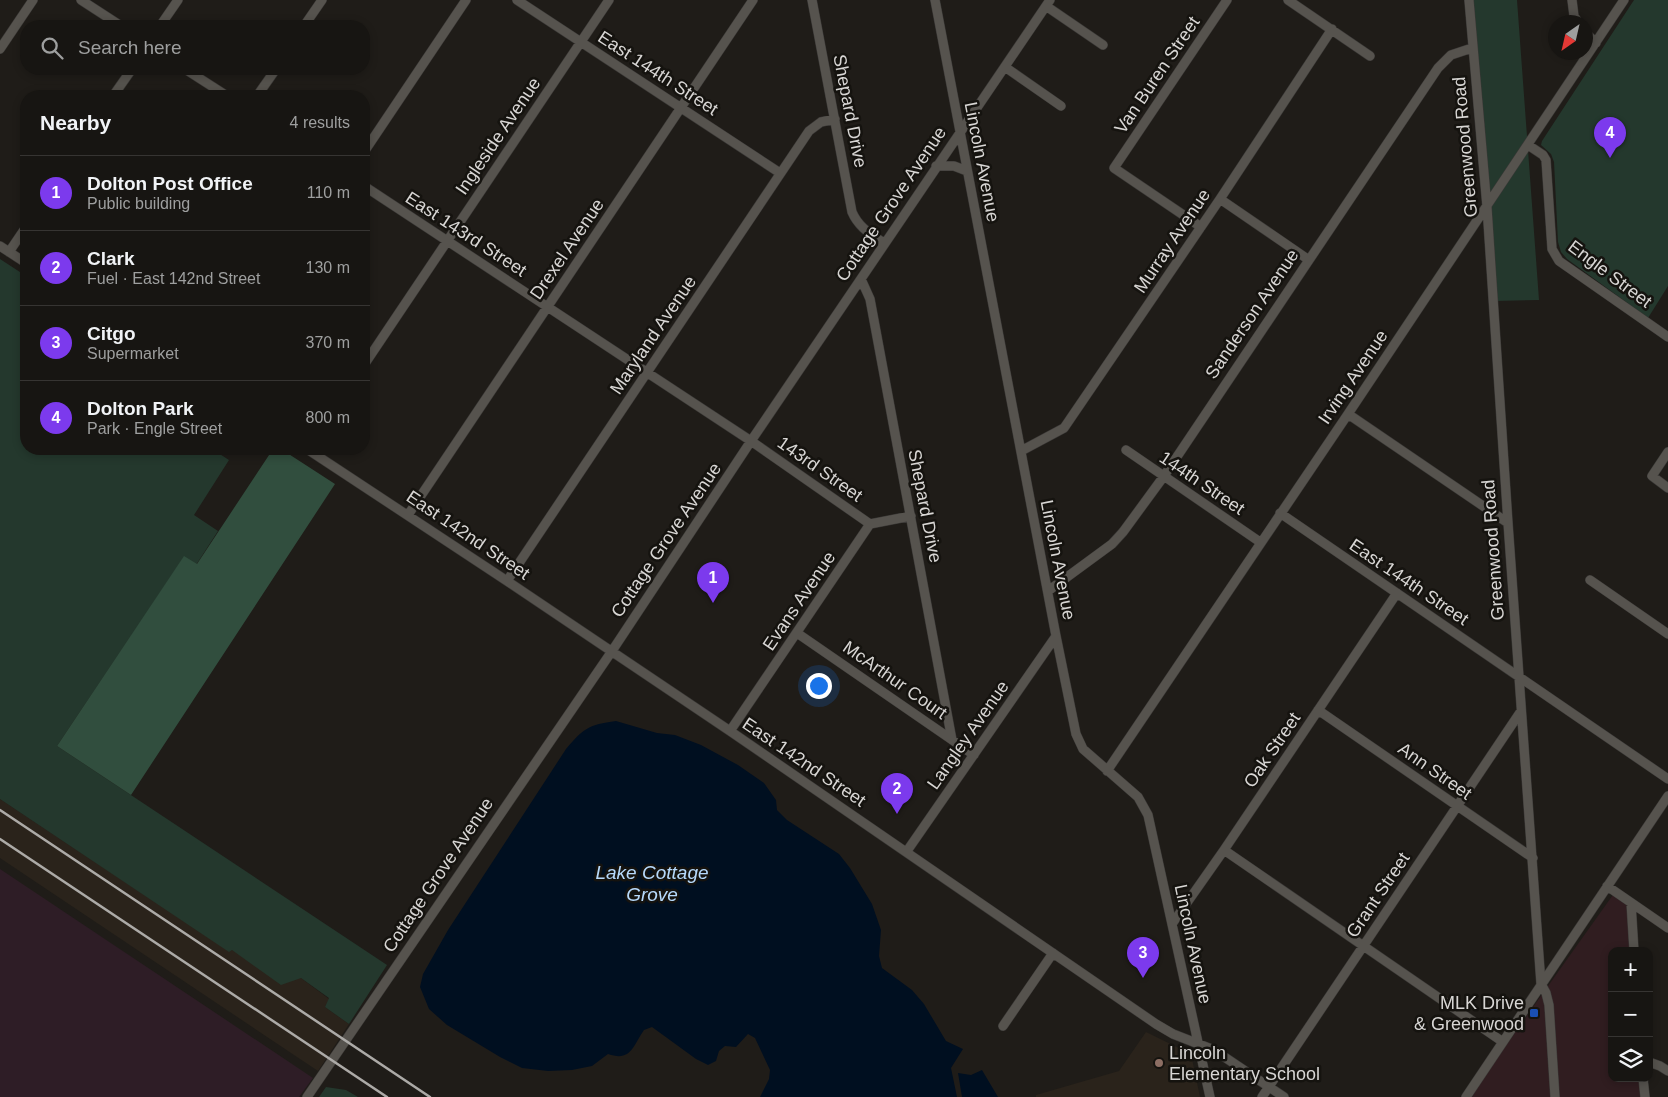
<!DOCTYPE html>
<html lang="en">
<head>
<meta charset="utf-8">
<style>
	:root { --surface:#171512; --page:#201e1b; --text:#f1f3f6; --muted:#9e9f9f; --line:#363432; --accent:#7c3aed }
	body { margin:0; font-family:Arial,sans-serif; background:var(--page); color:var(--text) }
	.controls { position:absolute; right:15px; bottom:15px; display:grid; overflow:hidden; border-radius:10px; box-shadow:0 2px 8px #0003 }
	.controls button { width:45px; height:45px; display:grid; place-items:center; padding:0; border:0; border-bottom:1px solid var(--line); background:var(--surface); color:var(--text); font:25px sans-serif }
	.compass { position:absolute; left:1548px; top:15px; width:45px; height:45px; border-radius:50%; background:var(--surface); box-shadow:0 2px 8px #0003; rotate:214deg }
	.you { position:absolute; left:818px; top:685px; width:18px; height:18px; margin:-12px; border:4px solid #fff; border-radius:50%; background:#1a73e8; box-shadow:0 0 0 8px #1a73e833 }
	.badge { display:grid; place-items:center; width:32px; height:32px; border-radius:50%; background:var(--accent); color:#fff; font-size:16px; font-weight:700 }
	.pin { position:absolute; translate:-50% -41px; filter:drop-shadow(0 1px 2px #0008) }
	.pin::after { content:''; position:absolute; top:26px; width:18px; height:15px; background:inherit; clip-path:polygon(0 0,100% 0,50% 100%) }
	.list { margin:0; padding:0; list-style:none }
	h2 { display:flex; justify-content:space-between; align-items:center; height:65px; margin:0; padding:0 20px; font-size:21px }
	h2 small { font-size:16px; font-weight:400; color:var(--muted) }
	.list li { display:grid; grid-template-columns:32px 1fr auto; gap:15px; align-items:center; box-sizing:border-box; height:75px; padding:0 20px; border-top:1px solid var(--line) }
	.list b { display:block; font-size:19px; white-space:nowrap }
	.list p { margin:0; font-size:16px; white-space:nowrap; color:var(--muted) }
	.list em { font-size:16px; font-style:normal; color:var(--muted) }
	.icon { flex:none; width:28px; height:28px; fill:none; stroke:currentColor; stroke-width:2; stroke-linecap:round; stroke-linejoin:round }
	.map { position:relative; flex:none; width:1668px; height:1097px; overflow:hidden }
	.search { position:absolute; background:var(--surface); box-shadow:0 2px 8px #0003; left:20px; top:20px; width:350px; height:55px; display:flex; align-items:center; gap:12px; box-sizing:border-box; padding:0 18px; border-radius:20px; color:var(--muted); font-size:19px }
	.panel { position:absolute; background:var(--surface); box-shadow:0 2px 8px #0003; left:20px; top:90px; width:350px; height:365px; border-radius:20px }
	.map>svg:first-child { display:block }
	.commercial { fill:#301d20 }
	.industrial { fill:#2e1d26 }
	.built { fill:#2a231b }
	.green { fill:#24382d }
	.forest { fill:#314e3e }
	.water { fill:#000f20 }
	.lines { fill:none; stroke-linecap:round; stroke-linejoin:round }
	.minor-casing { stroke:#3a3836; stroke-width:10 }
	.minor { stroke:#56534e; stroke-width:9 }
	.rail { stroke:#acaaa7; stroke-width:2.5 }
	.transit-dot { fill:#1a4fb4; stroke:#15130f; stroke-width:2 }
	.education-dot { fill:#8d6e63; stroke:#15130f; stroke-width:2 }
	.labels { text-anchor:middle; stroke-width:5; stroke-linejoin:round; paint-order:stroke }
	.street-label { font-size:18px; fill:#d8d6d4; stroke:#15130f }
	.poi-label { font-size:18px; fill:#d8d6d4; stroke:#15130f; text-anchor:end }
	.water-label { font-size:19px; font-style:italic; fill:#b6d9fb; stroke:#15130f }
</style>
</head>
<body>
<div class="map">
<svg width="1668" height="1097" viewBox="0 0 1668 1097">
	<rect width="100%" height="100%" fill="#1f1c18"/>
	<!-- commercial -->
	<path class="commercial" d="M1615,892l16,11 3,48h-22v127h31l2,19h-176z"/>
	<!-- industrial -->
	<path class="industrial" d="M0,869l313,209 -14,19h-299z"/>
	<!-- built -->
	<path class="built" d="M0,799l229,152 3,-1 69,28 28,21 -4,8 24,17 -31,47 -318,-213z
		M1146,1032l45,22 9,43h-164v-2l83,-24z"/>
	<!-- green -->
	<path class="green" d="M1471,0h46l22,300 -46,1z
		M1634,0h34v286l-20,32 -81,-59 -6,-7 -3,-10 -4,-80 -3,-8 -10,-9 1,-4z
		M0,259l26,17v173h186l17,11 -35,55 24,16 -22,34 -12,-8 -127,189 330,219 -38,59 -24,-17 4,-9 -28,-20 -20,7 -49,-35 -3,2 -229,-153z
		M326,1087l20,3 12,7h-39z"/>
	<!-- forest -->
	<path class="forest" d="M273,449h8l54,35 -204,311 -74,-49 127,-190 13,8z"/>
	<!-- water -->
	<path class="water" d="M616,721l41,12 18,2 26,10 37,20 26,18 12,17 1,10 10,10 52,34 11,14 22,36 9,26 -2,26 3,12 30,22 12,14 22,37 17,8 -12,19 6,29h-197l9,-18 1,-9 -15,-32 -7,-4 -12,13 -11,-1 -6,5 -3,10 -8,4 -12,-6 -44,-32 -8,3c-11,16 -13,32 -36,24l-16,12 -20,4 -24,1 -26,-3 -22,-11 -53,-32 -18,-16 -9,-22 3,-13 25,-44 118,-181c18,-21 22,-24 50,-28z
		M982,1070l16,27h-36l-4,-24 13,2z"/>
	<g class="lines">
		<defs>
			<path id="minor" d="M81,0l40,26
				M517,0l263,173
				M812,0l40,212c7,16 19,22 32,31
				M935,0l121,636 20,98 7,15 55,48 10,18 62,282
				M1288,0l82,56
				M1469,0l18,207 21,316 33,461 5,9 3,12 6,92
				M1572,0l2,16 4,6
				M1046,6l57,39
				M160,26l18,-26
				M304,26l18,-26
				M1586,33l10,10
				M0,49l33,-49
				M1005,67l56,39
				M185,69l42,27
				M113,96l19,-27
				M257,96l19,-27
				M1528,145l15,10 3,5 6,89 7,12 109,76
				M364,152l102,-152
				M936,166h18l13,5
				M364,186l387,255 119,83
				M1220,199l89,61
				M1201,227l-87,-59 113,-168
				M0,246l26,17
				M9,252l17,-25
				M861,279l9,20 82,441
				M364,365l245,-365
				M1348,414l160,109
				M307,449l200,132 223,150 426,293 17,10 41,16 70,47
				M1126,450l134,92
				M1021,451l43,-23 156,-229 112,-170
				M1668,452l-16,24 16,12
				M1280,513l388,266
				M408,515l345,-515
				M1590,580l78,54
				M507,581l302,-450 12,-9 14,-3
				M1048,591l64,-47 11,-12 41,-56 274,-408 13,-13 21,-7
				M797,633l177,122
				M1318,710l215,148
				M730,731l140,-207 41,-8
				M1107,771l241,-357 276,-414
				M1224,850l279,192
				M907,851l149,-215
				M1607,886l61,42
				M1631,903l3,48
				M1172,924l52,-74 173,-257
				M1003,1026l50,-73
				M1649,1062l11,4 8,5
				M1643,1078l2,19
				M307,1097l305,-446 139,-210 299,-441
				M1262,1097l259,-386
				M1466,1097l202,-301"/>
		</defs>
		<!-- minor casing -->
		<use href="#minor" class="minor-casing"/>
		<!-- minor -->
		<use href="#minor" class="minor"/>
		<!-- rail -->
		<path class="rail" d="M0,810l430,287
			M0,839l387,258"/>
	</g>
	<!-- markers -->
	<rect class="transit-dot" x="1529" y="1008" width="10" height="10" rx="2.5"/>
	<circle class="education-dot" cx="1159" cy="1063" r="5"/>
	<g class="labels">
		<!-- street labels -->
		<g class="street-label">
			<text transform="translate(658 73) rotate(33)" y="6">East 144th Street</text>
			<text transform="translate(1157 75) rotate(-56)" y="6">Van Buren Street</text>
			<text transform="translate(850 111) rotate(79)" y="6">Shepard Drive</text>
			<text transform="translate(498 136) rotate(-56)" y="6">Ingleside Avenue</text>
			<text transform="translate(1465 147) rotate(-95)" y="6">Greenwood Road</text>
			<text transform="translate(982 162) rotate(79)" y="6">Lincoln Avenue</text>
			<text transform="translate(891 204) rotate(-56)" y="6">Cottage Grove Avenue</text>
			<text transform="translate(466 234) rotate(33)" y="6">East 143rd Street</text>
			<text transform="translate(1172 241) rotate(-56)" y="6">Murray Avenue</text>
			<text transform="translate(567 249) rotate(-56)" y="6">Drexel Avenue</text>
			<text transform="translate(1610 274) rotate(37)" y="6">Engle Street</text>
			<text transform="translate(1252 314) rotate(-56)" y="6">Sanderson Avenue</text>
			<text transform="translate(653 335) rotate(-56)" y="6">Maryland Avenue</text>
			<text transform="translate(1353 377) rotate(-56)" y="6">Irving Avenue</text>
			<text transform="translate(820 469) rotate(35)" y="6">143rd Street</text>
			<text transform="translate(1202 483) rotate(34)" y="6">144th Street</text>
			<text transform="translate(925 506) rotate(79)" y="6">Shepard Drive</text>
			<text transform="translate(468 535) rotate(34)" y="6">East 142nd Street</text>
			<text transform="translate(666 540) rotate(-56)" y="6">Cottage Grove Avenue</text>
			<text transform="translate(1493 550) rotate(-94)" y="6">Greenwood Road</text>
			<text transform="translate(1058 560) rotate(79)" y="6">Lincoln Avenue</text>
			<text transform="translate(1409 582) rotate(34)" y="6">East 144th Street</text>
			<text transform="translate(799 601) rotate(-56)" y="6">Evans Avenue</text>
			<text transform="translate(895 680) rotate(35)" y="6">McArthur Court</text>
			<text transform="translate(968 735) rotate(-55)" y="6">Langley Avenue</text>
			<text transform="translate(1272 750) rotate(-56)" y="6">Oak Street</text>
			<text transform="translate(804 762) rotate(34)" y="6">East 142nd Street</text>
			<text transform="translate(1435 771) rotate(35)" y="6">Ann Street</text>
			<text transform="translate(438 875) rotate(-56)" y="6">Cottage Grove Avenue</text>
			<text transform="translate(1378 895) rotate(-56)" y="6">Grant Street</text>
			<text transform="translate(1193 944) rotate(78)" y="6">Lincoln Avenue</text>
		</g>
		<!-- poi labels -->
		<g class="poi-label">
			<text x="1524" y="1009">MLK Drive<tspan x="1524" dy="21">&amp; Greenwood</tspan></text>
			<text x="1169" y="1059" text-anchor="start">Lincoln<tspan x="1169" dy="21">Elementary School</tspan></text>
		</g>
		<!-- water labels -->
		<g class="water-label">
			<text x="652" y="879">Lake Cottage<tspan x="652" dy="22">Grove</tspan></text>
		</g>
	</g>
</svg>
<div class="controls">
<button>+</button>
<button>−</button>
<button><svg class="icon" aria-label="layers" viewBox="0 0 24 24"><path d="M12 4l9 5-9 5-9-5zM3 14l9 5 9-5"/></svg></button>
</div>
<svg class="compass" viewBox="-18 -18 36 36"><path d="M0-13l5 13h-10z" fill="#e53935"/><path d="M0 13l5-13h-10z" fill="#9e9f9f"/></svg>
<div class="you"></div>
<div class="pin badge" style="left:713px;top:603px">1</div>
<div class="pin badge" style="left:897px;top:814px">2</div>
<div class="pin badge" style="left:1143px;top:978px">3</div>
<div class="pin badge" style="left:1610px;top:158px">4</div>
<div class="search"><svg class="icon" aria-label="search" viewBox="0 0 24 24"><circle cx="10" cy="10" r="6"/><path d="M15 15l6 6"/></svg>Search here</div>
<section class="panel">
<h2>Nearby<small>4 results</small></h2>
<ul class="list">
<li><span class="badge">1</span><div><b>Dolton Post Office</b><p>Public building</p></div><em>110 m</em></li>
<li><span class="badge">2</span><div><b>Clark</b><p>Fuel · East 142nd Street</p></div><em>130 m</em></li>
<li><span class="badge">3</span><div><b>Citgo</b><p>Supermarket</p></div><em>370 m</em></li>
<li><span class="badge">4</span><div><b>Dolton Park</b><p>Park · Engle Street</p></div><em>800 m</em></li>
</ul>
</section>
</div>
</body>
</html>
